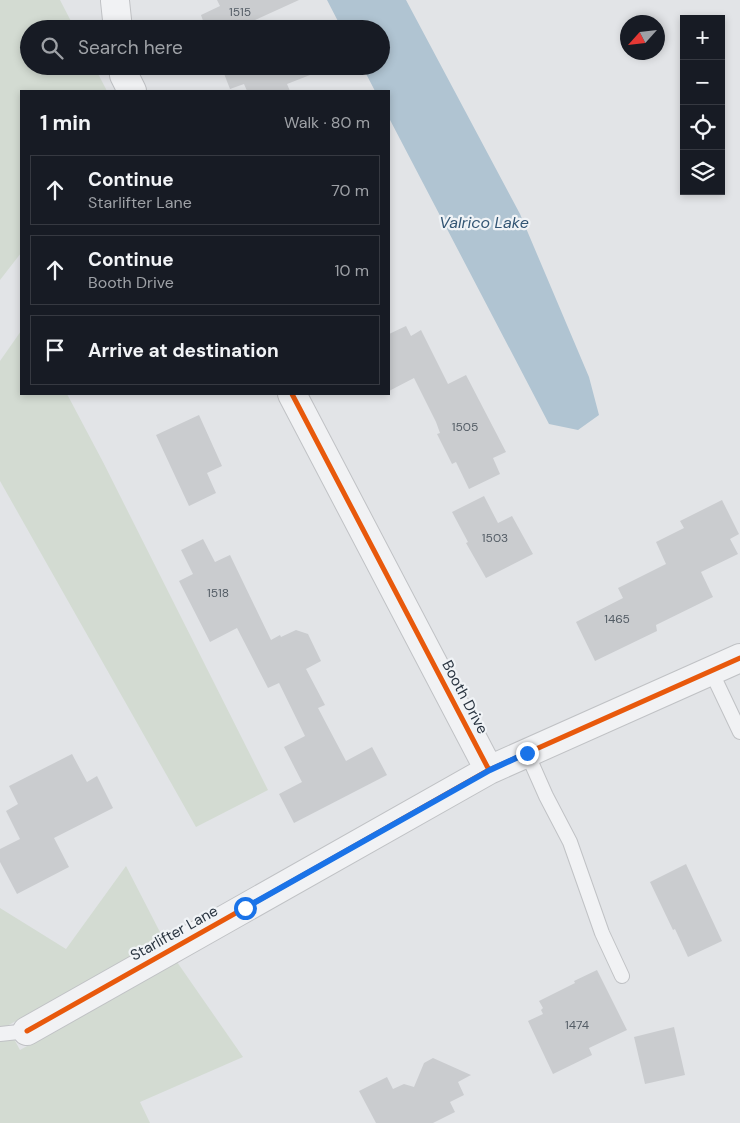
<!DOCTYPE html>
<html lang="en">
<head>
<meta charset="utf-8">
<style>
	:root { --surface:#171b24; --page:#242831; --text:#f1f3f6; --muted:#9ea1a6; --line:#363941 }
	body { margin:0; font-family:"DM Sans",sans-serif; background:var(--page); color:var(--text) }
	.controls { position:absolute; right:15px; top:15px; display:grid; overflow:hidden; border-radius:0px; box-shadow:0 2px 8px #0003 }
	.controls button { width:45px; height:45px; display:grid; place-items:center; padding:0; border:0; border-bottom:1px solid var(--line); background:var(--surface); color:var(--text); font:25px sans-serif }
	.compass { position:absolute; left:620px; top:15px; width:45px; height:45px; border-radius:50%; background:var(--surface); box-shadow:0 2px 8px #0003; rotate:243deg }
	.stop { position:absolute; width:15px; height:15px; margin:-11px; border:4px solid #1a73e8; border-radius:50%; background:#fff }
	.stop.end { background:#1a73e8; border-color:#fff; box-shadow:0 1px 5px #0008 }
	.list { margin:0; padding:0; list-style:none }
	h2 { display:flex; justify-content:space-between; align-items:center; height:65px; margin:0; padding:0 20px; font-size:21px }
	h2 small { font-size:16px; font-weight:400; color:var(--muted) }
	.list li { display:grid; grid-template-columns:32px 1fr auto; gap:15px; align-items:center; box-sizing:border-box; height:70px; margin:0 10px 10px; padding:0 10px; border:1px solid var(--line); border-radius:0px }
	.list b { display:block; font-size:19px; white-space:nowrap }
	.list p { margin:0; font-size:16px; white-space:nowrap; color:var(--muted) }
	.list em { font-size:16px; font-style:normal; color:var(--muted) }
	.icon { flex:none; width:28px; height:28px; fill:none; stroke:currentColor; stroke-width:2; stroke-linecap:round; stroke-linejoin:round }
	.map { position:relative; flex:none; width:740px; height:1123px; overflow:hidden }
	.search { position:absolute; background:var(--surface); box-shadow:0 2px 8px #0003; left:20px; top:20px; width:370px; height:55px; display:flex; align-items:center; gap:12px; box-sizing:border-box; padding:0 18px; border-radius:28px; color:var(--muted); font-size:19px }
	.panel { position:absolute; background:var(--surface); box-shadow:0 2px 8px #0003; left:20px; top:90px; width:370px; height:305px; border-radius:0px }
	.map>svg:first-child { display:block }
	.green { fill:#d3dbd2 }
	.water { fill:#b0c4d2 }
	.building { fill:#cacccf }
	.lines { fill:none; stroke-linecap:round; stroke-linejoin:round }
	.lane-casing { stroke:#c0c2c5; stroke-width:16 }
	.street-casing { stroke:#c0c2c5; stroke-width:30 }
	.lane { stroke:#f1f2f4; stroke-width:14 }
	.street { stroke:#f1f2f4; stroke-width:28 }
	.cycleway-casing { stroke:#f0f3f6; stroke-width:8 }
	.cycleway { stroke:#e8590c; stroke-width:5 }
	.route { stroke:#1a73e8; stroke-width:6 }
	.labels { text-anchor:middle; stroke-width:4.5; stroke-linejoin:round; paint-order:stroke }
	.number-label { font-size:12px; fill:#525b64 }
	.street-label { font-size:15px; fill:#293440; stroke:#f0f3f6 }
	.water-label { font-size:16px; font-style:italic; fill:#335674; stroke:#f0f3f6 }
</style>
</head>
<body>
<div class="map">
<svg width="740" height="1123" viewBox="0 0 740 1123">
	<rect width="100%" height="100%" fill="#e2e4e7"/>
	<!-- green -->
	<path class="green" d="M0,0h60l15,29h-46v37h65l13,25h-86v162l-21,27z
		M21,331v63h46l36,68 165,328 -72,37 -196,-346v-120z
		M126,866l37,72 -156,88 13,24 157,-88 66,95 -103,45 10,21h-150v-215l66,41z"/>
	<!-- water -->
	<path class="water" d="M327,0h79l114,214 69,163 10,38 -21,15 -29,-6 -160,-306v-27h-14l-13,-25h19v-37h-39z"/>
	<!-- building -->
	<path class="building" d="M217,0h82l-64,29h-29l-5,-14 19,-9z
		M221,66h107v2l-41,16 3,7h-43l-3,-7 -14,5z
		M406,326l5,10 10,-6 27,54 18,-9 40,77 -13,6 7,16 -31,15 -13,-27 -4,2 -15,-30 3,-1 -4,-11 -22,-44 -25,13v-57z
		M199,415l23,51 -15,7 9,20 -27,13 -33,-71z
		M484,496l14,27 14,-7 21,38 -47,24 -20,-35 2,-1 -16,-30z
		M722,500l17,34 -9,5 8,15 -37,18 12,25 -57,28 1,6 -62,30 -19,-39 47,-24 -5,-10 48,-24 -10,-22 28,-14 -4,-7z
		M203,539l12,23 15,-7 41,85 9,-5 1,2 15,-7 12,4 13,27 -15,8 19,36 -7,3 28,53 26,-14 15,28 -93,48 -15,-29 23,-12 -18,-35 21,-11 -26,-53 -11,5 -31,-60 -27,14 -31,-61 14,-7 -12,-24z
		M72,754l15,28 10,-6 16,32 -59,30 15,29 -52,27 -17,-32v-13l20,-10 -14,-28 12,-7 -9,-18z
		M686,864l36,77 -34,16 -13,-28 -2,1 -23,-48z
		M597,970l30,60 -38,18 3,7 -39,19 -25,-53 15,-7 -2,-4 2,-2 -4,-7 36,-18 -1,-2z
		M674,1027l11,48 -40,9 -11,-47z
		M433,1058l38,17 -13,7 6,13 -14,7 5,10 -22,11h-57l-17,-32 28,-14 6,12 11,-5 10,3 10,-24z"/>
	<g class="lines">
		<defs>
			<path id="lane" d="M711,671l29,61
				M527,753l19,43 24,46 32,91 20,43
				M0,1034l27,-3"/>
			<path id="street" d="M115,1l3,28
				M123,66l1,9 8,16
				M292,394l197,376
				M27,1031l462,-261 251,-112"/>
		</defs>
		<!-- lane casing -->
		<use href="#lane" class="lane-casing"/>
		<!-- street casing -->
		<use href="#street" class="street-casing"/>
		<!-- lane -->
		<use href="#lane" class="lane"/>
		<!-- street -->
		<use href="#street" class="street"/>
		<defs>
			<path id="cycleway" d="M292,394l197,376
				M27,1031l462,-261 251,-112"/>
		</defs>
		<!-- cycleway casing -->
		<use href="#cycleway" class="cycleway-casing"/>
		<!-- cycleway -->
		<use href="#cycleway" class="cycleway"/>
	</g>
	<g class="lines">
		<!-- route -->
		<path class="route" d="M245,908l245,-138 37,-17"/>
	</g>
	<g class="labels">
		<!-- number labels -->
		<g class="number-label">
			<text x="240" y="16">1515</text>
			<text x="465" y="431">1505</text>
			<text x="495" y="542">1503</text>
			<text x="218" y="597">1518</text>
			<text x="617" y="623">1465</text>
			<text x="577" y="1029">1474</text>
		</g>
		<!-- street labels -->
		<g class="street-label">
			<text transform="translate(465 697) rotate(62)" y="5">Booth Drive</text>
			<text transform="translate(174 933) rotate(-29)" y="5">Starlifter Lane</text>
		</g>
		<!-- water labels -->
		<g class="water-label">
			<text x="484" y="228">Valrico Lake</text>
		</g>
	</g>
</svg>
<div class="controls">
<button>+</button>
<button>−</button>
<button><svg class="icon" aria-label="locate" viewBox="0 0 24 24"><circle cx="12" cy="12" r="6"/><path d="M12 2v4M12 18v4M2 12h4M18 12h4"/></svg></button>
<button><svg class="icon" aria-label="layers" viewBox="0 0 24 24"><path d="M12 4l9 5-9 5-9-5zM3 14l9 5 9-5"/></svg></button>
</div>
<svg class="compass" viewBox="-18 -18 36 36"><path d="M0-13l5 13h-10z" fill="#e53935"/><path d="M0 13l5-13h-10z" fill="#9ea1a6"/></svg>
<div class="stop" style="left:245px;top:908px"></div>
<div class="stop end" style="left:527px;top:753px"></div>
<div class="search"><svg class="icon" aria-label="search" viewBox="0 0 24 24"><circle cx="10" cy="10" r="6"/><path d="M15 15l6 6"/></svg>Search here</div>
<section class="panel">
<h2>1 min<small>Walk · 80 m</small></h2>
<ul class="list">
<li><svg class="icon" aria-label="ahead" viewBox="0 0 24 24"><path d="M12 20V5M6 11l6-6 6 6"/></svg><div><b>Continue</b><p>Starlifter Lane</p></div><em>70 m</em></li>
<li><svg class="icon" aria-label="ahead" viewBox="0 0 24 24"><path d="M12 20V5M6 11l6-6 6 6"/></svg><div><b>Continue</b><p>Booth Drive</p></div><em>10 m</em></li>
<li><svg class="icon" aria-label="arrive" viewBox="0 0 24 24"><path d="M6 21V4h12l-3 4 3 4H6"/></svg><div><b>Arrive at destination</b></div></li>
</ul>
</section>
</div>
</body>
</html>
